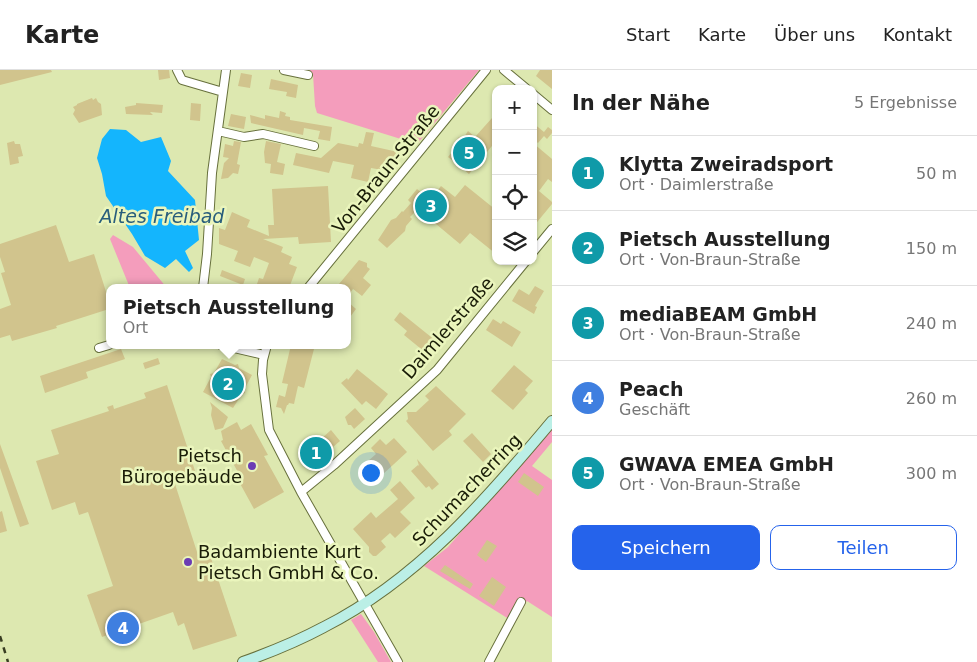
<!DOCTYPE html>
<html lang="de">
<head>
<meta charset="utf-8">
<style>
	:root { --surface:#fff; --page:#f6f6f6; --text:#222; --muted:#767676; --line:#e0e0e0; --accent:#2563eb }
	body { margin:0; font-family:"DejaVu Sans",sans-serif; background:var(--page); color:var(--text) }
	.controls { position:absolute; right:15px; top:15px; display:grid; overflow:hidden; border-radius:10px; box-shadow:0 1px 4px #0004 }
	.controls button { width:45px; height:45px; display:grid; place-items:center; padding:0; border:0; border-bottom:1px solid var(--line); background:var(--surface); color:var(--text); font:25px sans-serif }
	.you { position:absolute; left:370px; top:402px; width:18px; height:18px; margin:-12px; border:4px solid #fff; border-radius:50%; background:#1a73e8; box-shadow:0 0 0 8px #1a73e833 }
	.badge { display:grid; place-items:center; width:32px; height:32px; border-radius:50%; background:var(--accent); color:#fff; font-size:16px; font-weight:700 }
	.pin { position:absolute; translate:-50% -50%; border:2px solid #fff; box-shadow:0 1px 5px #0006 }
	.popup { position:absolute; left:106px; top:214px; width:245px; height:65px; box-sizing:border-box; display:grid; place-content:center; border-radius:10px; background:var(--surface); filter:drop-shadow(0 1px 4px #0005); font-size:16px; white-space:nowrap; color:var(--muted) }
	.popup b { font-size:19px; color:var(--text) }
	.popup::after { content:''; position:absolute; left:50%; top:100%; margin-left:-10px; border:10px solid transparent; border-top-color:var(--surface) }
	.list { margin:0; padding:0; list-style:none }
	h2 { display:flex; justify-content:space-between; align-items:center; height:65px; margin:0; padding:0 20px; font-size:21px }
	h2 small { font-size:16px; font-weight:400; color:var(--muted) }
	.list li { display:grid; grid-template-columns:32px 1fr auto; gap:15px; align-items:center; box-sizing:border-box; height:75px; padding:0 20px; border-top:1px solid var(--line) }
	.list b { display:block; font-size:19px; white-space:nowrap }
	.list p { margin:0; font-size:16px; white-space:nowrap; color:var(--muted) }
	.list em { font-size:16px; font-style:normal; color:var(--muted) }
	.actions { display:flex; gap:10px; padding:15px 20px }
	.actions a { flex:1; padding:11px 0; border:1px solid var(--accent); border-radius:10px; text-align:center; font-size:18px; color:var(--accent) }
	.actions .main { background:var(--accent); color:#fff }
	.icon { flex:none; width:28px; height:28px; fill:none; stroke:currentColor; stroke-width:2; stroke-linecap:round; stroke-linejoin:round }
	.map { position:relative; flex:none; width:552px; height:592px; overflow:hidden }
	header { display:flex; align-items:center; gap:30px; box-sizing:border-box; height:70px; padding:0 25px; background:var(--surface); border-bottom:1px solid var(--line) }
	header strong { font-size:24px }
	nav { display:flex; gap:28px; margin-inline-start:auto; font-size:18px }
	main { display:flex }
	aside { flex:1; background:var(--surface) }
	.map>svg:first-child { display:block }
	.green { fill:#f49dbc }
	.water { fill:#14b5fd }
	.building { fill:#d1c48d }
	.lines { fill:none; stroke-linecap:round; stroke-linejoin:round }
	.minor-casing { stroke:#67703c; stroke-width:10 }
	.secondary-casing { stroke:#67703c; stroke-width:12 }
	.minor { stroke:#fff; stroke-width:8 }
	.secondary { stroke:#bbefe6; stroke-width:10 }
	.rail { stroke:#393d22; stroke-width:2.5; stroke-dasharray:6 6; stroke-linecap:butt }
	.poi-dot { fill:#6b3db4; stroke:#eaf5bc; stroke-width:2 }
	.labels { text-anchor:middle; stroke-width:5; stroke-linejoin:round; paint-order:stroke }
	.street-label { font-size:18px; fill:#191c07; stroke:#eaf5bc }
	.poi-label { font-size:18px; fill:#191c07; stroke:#eaf5bc; text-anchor:end }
	.water-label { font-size:19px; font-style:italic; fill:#295e7c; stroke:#eaf5bc }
</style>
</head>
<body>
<header>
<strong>Karte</strong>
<nav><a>Start</a><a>Karte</a><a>Über uns</a><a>Kontakt</a></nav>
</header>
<main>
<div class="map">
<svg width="552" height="592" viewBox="0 0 552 592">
	<rect width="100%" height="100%" fill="#dde8b0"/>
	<!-- green -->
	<path class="green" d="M309,0h170l-62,74 -100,-31 -2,-7 -2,-32z
		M113,165l20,12 34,41h-37l-20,-49z
		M552,357v15l-20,24 20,14v137l-25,-16 -12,22 -91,-57 24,-19z
		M361,544l13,18 17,30h-13l-27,-42z"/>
	<!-- water -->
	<path class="water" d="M110,59l16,1 15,12 20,-5 10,24 -3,10 27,29 4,40 -14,11 8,17 -4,4 -13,-13 -11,9 -20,-12 -13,-22 -26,-38 -4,-22 -5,-16 5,-19z"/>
	<!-- building -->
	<path class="building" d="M0,0h51l1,2 -52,13z
		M158,0h11l1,8 -11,2z
		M540,0h12v19l-16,-13z
		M241,3l11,2 -2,13 -12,-2z
		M271,9l27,6 -2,13 -10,-2 1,-4 -18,-3z
		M92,28l1,2 3,-2 2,4 3,2 1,11 -23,8 -6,-9 2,-4 -2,-3 4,-2v-1z
		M136,33l27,2 -1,8 -12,-1 3,3 -27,-1 -1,-7 11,-2z
		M191,33l10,1 -1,17 -10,-1z
		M280,41l6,2 -1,3 5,1v3l42,7 -2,14 -12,-2 2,-8 -16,-3 -1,7 -52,-12 -1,-8 15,4v-4l14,3z
		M231,44l15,3 -2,12 -16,-3z
		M492,48l4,3v20l-27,33 -21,-17 7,-9 -3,-2 7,-9 3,3 6,-9 7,6z
		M533,53l11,9 4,-5 4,3v3l-5,6 -3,-3 -6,7 -5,-4z
		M366,62l8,1 -3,13 27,6 -4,17 -5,-2 -1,4 -17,-3 -3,14 -17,-4 3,-13 -21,-4 -4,12 -36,-8 3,-12 25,5 17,-15 20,4 1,-4 4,1z
		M14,71l1,3h5l3,12 -5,1 1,6 -9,2 -3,-22z
		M234,71l7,1 -4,22 3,1 -2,9 -5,-1 -5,5 -7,1 3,-16 5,-5 -6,-1 2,-13 8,2z
		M266,71l15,3 -4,18 8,2 -2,11 -13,-2 1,-9 -6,-1 -1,-11z
		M533,73l19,16v23l-4,-3 -9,12 13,11v2l-19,23z
		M465,115l31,25v44l-26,-21 -10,11 -42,-35 -8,8 2,2 -6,7 -1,5 -18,17 -9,-8 13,-20 5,-2 6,-7 1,1 8,-9 -3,-3 9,-11 13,11 11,-14 14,11z
		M328,116l3,56 -32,2 -1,-7 -35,2 20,8 -2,5 11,5 -3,7 8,3 -8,21h-28l1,-2 -5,-2 2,-6 4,1 6,-16 -15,-6 -4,10 -16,-6 4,-10 -19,-7v-16l6,2 7,-18 18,8 -3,7 22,9 -1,-11h6l-2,-36z
		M56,155l13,37 25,-8 15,47v8l-53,17 1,2 -45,13 -2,-6 -10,3v-29l11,-4 -10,-32 4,-1 -5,-15v-13z
		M359,190l8,3v4l3,2 -7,9 8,7 -9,11 -9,-7 -6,8v-9h-4l-4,-4z
		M222,200l23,9 -2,6 -23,-9z
		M535,216l9,5 -9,15 2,1 -3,7 -22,-13 7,-12 10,6z
		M347,231l9,8 -9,12z
		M400,242l41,33 -10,12 -27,-22 3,-4 -13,-11z
		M493,249l8,5 2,-3 18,11 -9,15 -26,-17z
		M291,275h24l-11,43 -6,-2 -4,18 -5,-1 -1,2h-1l-3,9 -3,-6 -5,-1 3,-12 6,2 3,-13 -6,-1z
		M121,279l4,10 -39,13 2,6 -43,15 -5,-17z
		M158,288l2,6 -15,5 -2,-6z
		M222,289l13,6 3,-1 1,4 13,7 -8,15 1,3 -3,1 -9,14 -30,-16 8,-15 -1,-3 4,-1z
		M514,295l19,16 -8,9 3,3 -15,17 -22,-19z
		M357,299l31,25 -12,15 -10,-8 -4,4 -21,-22 6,-5 1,2z
		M167,315l30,92 -22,7 23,71 11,-3 28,84 -44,14 -9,-27 -6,3 -5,-14 -71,25 -15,-42 26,-9 -25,-74 -9,3 -4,-13 -23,8 -16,-49 23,-7 -8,-24 58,-19 -2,-4 6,-2 1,4 32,-11 -2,-5z
		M436,316l30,28 -17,17 3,4 -19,16 -27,-30 2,-2 -1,-7h9l13,-12 -4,-4z
		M210,332l18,15 -5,11 -8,2 -4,-15 1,-7z
		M355,338l10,11 -11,10 -3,-4h-3l-3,-8z
		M237,352l4,8 10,-6 17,31 -4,1 20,36 -30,17 -17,-31 3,-2 -19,-35 2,-1 -2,-9z
		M331,360l9,11 -29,25 -9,-10z
		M472,363l19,21 -8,8 -20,-21z
		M394,368l13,14 -26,24 -13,-15 8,-7 -5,-6 9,-9 6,6z
		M0,374l29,80 -9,3 -20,-59z
		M417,389l22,25 -7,6 -3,-4 -3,2 -15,-17 7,-6 1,1z
		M524,403l20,14 -6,9 -20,-14z
		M400,411l15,17 -15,14 11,11 -16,15 -5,-5 -9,8 5,6 -10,9h-3l-4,-4v-5l-16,-18 18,-17 5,6 22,-19 -8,-9z
		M2,441l5,20 -7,2v-21z
		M487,470l10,6 -11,16 -9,-7z
		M445,495l28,19 -3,5 -30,-18z
		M492,507l14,10 -12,19 -15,-10z"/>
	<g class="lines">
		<defs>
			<path id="minor" d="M177,0l5,10 41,12
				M284,0l24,5
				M504,0l23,19
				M533,24l19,16
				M218,61l26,6 19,-3 51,12
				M533,182l19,-23
				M203,218l4,-34 5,-81 14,-103
				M308,218l178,-218
				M221,275l43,10
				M267,275l-4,15 -1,14 7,56 32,62 97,170
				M99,278l10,-3
				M301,422l33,-27 103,-95 89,-109
				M489,592l32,-60"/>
			<path id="secondary" d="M243,592c28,-10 55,-21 81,-35 93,-47 162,-127 228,-206"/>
		</defs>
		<!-- minor casing -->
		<use href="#minor" class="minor-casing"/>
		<!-- secondary casing -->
		<use href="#secondary" class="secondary-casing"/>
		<!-- minor -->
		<use href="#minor" class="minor"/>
		<!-- secondary -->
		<use href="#secondary" class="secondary"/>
		<!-- rail -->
		<path class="rail" d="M0,566l8,26"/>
	</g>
	<!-- markers -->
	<g class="poi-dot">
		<circle cx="252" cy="396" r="5"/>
		<circle cx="188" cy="492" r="5"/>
	</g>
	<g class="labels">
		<!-- street labels -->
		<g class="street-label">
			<text transform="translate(386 99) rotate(-51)" y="6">Von-Braun-Straße</text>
			<text transform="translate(448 258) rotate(-49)" y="6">Daimlerstraße</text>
			<text transform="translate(467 420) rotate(-46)" y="6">Schumacherring</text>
		</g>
		<!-- poi labels -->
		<g class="poi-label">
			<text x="242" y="392">Pietsch<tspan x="242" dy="21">Bürogebäude</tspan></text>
			<text x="198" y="488" text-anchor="start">Badambiente Kurt<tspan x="198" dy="21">Pietsch GmbH &amp; Co.</tspan></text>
		</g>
		<!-- water labels -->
		<g class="water-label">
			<text x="162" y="153">Altes Freibad</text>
		</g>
	</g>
</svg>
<div class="controls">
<button>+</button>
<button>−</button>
<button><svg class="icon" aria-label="locate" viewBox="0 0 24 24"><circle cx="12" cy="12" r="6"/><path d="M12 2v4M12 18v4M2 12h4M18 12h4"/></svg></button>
<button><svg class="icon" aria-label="layers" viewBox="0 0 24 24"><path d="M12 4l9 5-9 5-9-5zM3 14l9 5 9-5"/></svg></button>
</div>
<div class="you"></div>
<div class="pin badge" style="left:316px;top:383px;background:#0f9aa8">1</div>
<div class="pin badge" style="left:228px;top:314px;background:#0f9aa8">2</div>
<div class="popup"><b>Pietsch Ausstellung</b>Ort</div>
<div class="pin badge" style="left:431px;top:136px;background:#0f9aa8">3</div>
<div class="pin badge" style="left:123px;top:558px;background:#3f7fe0">4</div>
<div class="pin badge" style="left:469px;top:83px;background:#0f9aa8">5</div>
</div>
<aside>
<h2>In der Nähe<small>5 Ergebnisse</small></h2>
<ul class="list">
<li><span class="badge" style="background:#0f9aa8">1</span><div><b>Klytta Zweiradsport</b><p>Ort · Daimlerstraße</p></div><em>50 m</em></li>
<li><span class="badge" style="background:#0f9aa8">2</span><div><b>Pietsch Ausstellung</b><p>Ort · Von-Braun-Straße</p></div><em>150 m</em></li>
<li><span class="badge" style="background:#0f9aa8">3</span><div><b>mediaBEAM GmbH</b><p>Ort · Von-Braun-Straße</p></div><em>240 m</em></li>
<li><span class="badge" style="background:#3f7fe0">4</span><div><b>Peach</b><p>Geschäft</p></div><em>260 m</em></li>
<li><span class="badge" style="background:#0f9aa8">5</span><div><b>GWAVA EMEA GmbH</b><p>Ort · Von-Braun-Straße</p></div><em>300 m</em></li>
</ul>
<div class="actions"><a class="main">Speichern</a><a>Teilen</a></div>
</aside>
</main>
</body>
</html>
